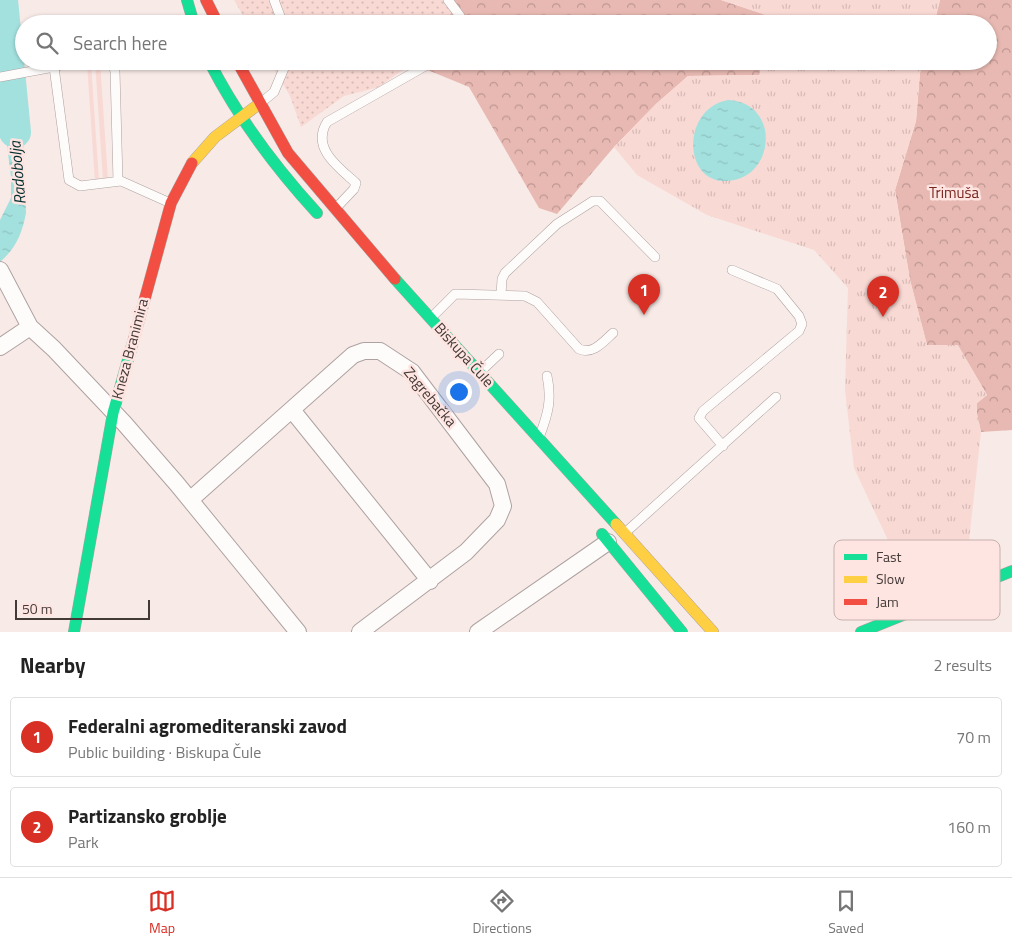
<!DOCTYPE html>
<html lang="en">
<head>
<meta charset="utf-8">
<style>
	:root { --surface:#fff; --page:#f2f2f2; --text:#222; --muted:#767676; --line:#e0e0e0; --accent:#d93025 }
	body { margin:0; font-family:"Titillium Web",sans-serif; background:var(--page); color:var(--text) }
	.scale { position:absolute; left:15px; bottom:12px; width:135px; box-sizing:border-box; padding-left:5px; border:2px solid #433937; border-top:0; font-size:14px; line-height:18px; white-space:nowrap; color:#433937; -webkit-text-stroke:4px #fee5e1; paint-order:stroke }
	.you { position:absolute; left:458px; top:391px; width:18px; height:18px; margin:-12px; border:4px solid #fff; border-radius:50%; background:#1a73e8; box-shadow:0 0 0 8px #1a73e833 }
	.badge { display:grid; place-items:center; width:32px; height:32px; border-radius:50%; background:var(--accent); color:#fff; font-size:16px; font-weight:700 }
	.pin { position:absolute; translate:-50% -41px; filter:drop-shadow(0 1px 2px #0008) }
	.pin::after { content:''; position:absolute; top:26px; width:18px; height:15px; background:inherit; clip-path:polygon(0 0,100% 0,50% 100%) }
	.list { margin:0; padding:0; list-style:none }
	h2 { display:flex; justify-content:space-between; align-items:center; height:65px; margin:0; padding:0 20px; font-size:21px }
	h2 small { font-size:16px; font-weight:400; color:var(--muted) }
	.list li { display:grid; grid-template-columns:32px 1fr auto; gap:15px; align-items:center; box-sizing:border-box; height:80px; margin:0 10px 10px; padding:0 10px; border:1px solid var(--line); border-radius:5px }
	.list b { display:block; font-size:19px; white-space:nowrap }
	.list p { margin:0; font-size:16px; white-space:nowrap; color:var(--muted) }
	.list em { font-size:16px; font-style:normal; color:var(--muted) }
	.icon { flex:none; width:28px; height:28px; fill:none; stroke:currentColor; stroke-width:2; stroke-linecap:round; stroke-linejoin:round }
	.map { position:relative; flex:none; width:1012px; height:632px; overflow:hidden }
	.search { position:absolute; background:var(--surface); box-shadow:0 1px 4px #0004; left:15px; right:15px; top:15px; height:55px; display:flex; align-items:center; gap:12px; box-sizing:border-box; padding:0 18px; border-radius:28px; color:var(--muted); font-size:19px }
	.sheet { height:245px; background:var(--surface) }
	nav { display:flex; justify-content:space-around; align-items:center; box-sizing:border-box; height:70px; border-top:1px solid var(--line); background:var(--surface); font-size:14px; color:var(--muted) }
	nav a { display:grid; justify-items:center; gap:2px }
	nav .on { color:var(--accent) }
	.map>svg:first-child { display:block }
	.grass { fill:#f9d9d4 }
	.forest { fill:url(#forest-crowns) }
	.park { fill:url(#park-tufts) }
	.garden { fill:url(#garden-dots) }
	.water { fill:url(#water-ripples) }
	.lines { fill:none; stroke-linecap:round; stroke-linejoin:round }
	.river { stroke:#a3e1df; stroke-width:32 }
	.lane-casing { stroke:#ada2a0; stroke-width:10 }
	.street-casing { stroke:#ada2a0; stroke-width:18 }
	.fast-casing { stroke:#ada2a0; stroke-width:12 }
	.slow-casing { stroke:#ada2a0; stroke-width:12 }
	.jam-casing { stroke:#ada2a0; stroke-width:12 }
	.lane { stroke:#fefcfb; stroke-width:9 }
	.street { stroke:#fefcfb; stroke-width:16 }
	.fast { stroke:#16e098; stroke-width:11 }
	.slow { stroke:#ffcf43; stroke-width:11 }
	.jam { stroke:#f24e42; stroke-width:11 }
	.labels { text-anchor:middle; stroke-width:5; stroke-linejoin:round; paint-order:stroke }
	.park-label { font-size:15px; fill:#78231d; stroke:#fee5e1 }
	.street-label { font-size:15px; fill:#433937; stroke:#fee5e1 }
	.water-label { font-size:16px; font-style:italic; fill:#003030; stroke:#fee5e1 }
	.key { fill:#fee5e1; stroke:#c6b1ae; stroke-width:1 }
	.key-label { font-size:14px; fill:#433937 }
</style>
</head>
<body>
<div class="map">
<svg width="1012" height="632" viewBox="0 0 1012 632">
	<defs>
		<pattern id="forest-crowns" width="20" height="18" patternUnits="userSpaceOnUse" patternTransform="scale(1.25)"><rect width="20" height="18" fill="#e8b9b2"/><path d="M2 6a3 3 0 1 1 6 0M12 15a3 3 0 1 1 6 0" fill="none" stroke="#be9792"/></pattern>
		<pattern id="park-tufts" width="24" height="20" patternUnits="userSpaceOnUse" patternTransform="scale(1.25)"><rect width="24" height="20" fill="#f9d9d4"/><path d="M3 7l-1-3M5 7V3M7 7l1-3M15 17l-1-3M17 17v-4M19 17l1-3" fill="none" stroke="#d7bbb7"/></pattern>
		<pattern id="garden-dots" width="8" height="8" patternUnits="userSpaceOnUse" patternTransform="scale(1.25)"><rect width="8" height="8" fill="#f9d9d4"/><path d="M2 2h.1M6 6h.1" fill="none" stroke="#d7bbb7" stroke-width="1.8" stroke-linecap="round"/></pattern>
		<pattern id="water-ripples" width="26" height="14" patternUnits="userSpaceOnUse" patternTransform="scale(1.25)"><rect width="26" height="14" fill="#a3e1df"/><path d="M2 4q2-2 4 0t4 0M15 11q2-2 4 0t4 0" fill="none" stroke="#8ec2c0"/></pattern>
	</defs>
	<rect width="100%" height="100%" fill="#f8eae7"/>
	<!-- grass -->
	<path class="grass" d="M95,61l5,1 8,118h-5z
		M87,63l4,1 8,117 -4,1z"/>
	<!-- forest -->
	<path class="forest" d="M448,0h273l51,17 -2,7h-329l14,-15z
		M940,0h72v430l-31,2 -4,-18v-11l10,-8 -29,-49 -31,-1 -17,-65 -15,-90 21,-69 4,-48 3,-12h65v-37h-54z
		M415,61h347l-2,14 -72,1 -32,28 -42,43 -57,67 -18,-6 -70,-121 -56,-23z"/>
	<!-- park -->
	<path class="park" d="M721,0h219l-6,24h-164l2,-7z
		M762,61h161l-3,12 -4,48 -21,69 15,90 17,65h31l29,50 -10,8v11l4,18 -12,109 -67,29 -48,-102 -9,-78 3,-102 -34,-38 -107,-35 -70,-40 -23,-28 42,-43 32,-28 71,-1z"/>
	<!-- garden -->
	<path class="garden" d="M234,0h214l7,9 -14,15h-193z
		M269,61h146l-36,26 -35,9 -43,31 -11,-31z"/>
	<!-- water -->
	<path class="water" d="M21,86l5,127c-4,21 -10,35 -26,49v-42l11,-22v-21l-11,-87z
		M728,100c56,3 46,84 -5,81 -41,-2 -40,-73 5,-81z"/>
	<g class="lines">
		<!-- river -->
		<path class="river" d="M2,0l13,132"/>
		<defs>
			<path id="lane" d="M274,0l9,24
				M448,0l12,16 -1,8
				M73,61l-19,6 15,113 11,6 41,-5 47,21
				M111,61l4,10 3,110
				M0,77l54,-10
				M262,102l12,-10 13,-31
				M337,207l17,-18 2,-6c-18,-16 -45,-35 -29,-61l107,-61
				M501,295l1,-16 3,-6 52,-49 36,-23h7l55,56
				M433,316l22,-22 70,2 12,6 42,47c14,6 24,-7 34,-16
				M481,371l18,-17
				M540,435c8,-21 12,-36 7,-59
				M723,446l-24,-28 4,-7 96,-80 3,-7 -3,-8 -22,-27 -45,-19
				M626,532l150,-135"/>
			<path id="street" d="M0,270l30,57 24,22 70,74 53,61 121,148
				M0,347l30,-20
				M292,410l138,171
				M190,500l163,-145 11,-4h16l32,21 85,112 6,22 -6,14 -31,32 -106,80
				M478,632l130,-90"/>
			<path id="fast" d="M187,0l7,24
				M209,61c29,57 65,105 108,152
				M395,279l221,245
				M602,534l80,98
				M74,632l39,-219 20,-71
				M861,632l151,-61"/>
			<path id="slow" d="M192,163l23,-26 40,-30
				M616,524l97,108"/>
			<path id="jam" d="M206,0l12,24
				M237,61l51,92 107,126
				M133,342l38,-139 21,-40"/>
		</defs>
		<!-- lane casing -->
		<use href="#lane" class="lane-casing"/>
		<!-- street casing -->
		<use href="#street" class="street-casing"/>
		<!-- fast casing -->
		<use href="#fast" class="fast-casing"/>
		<!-- slow casing -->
		<use href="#slow" class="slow-casing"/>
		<!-- jam casing -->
		<use href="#jam" class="jam-casing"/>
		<!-- lane -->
		<use href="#lane" class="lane"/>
		<!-- street -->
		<use href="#street" class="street"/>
		<!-- fast -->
		<use href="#fast" class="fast"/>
		<!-- slow -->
		<use href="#slow" class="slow"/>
		<!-- jam -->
		<use href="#jam" class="jam"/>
	</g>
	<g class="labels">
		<!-- park labels -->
		<g class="park-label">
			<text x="954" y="198">Trimuša</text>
		</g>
		<!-- street labels -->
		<g class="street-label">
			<text transform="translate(130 349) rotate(-75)" y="5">Kneza Branimira</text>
			<text transform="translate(464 355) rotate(48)" y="5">Biskupa Čule</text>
			<text transform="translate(430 397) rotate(50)" y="5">Zagrebačka</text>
		</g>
		<!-- water labels -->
		<g class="water-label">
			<text transform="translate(17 173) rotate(-95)" y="6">Radobolja</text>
		</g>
	</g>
	<!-- legend -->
	<rect x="834" y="540" width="166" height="80" rx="8" class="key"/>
	<rect x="844" y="554" width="23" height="6" fill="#16e098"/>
	<rect x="844" y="576" width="23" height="7" fill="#ffcf43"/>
	<rect x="844" y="599" width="23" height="6" fill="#f24e42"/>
	<g class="key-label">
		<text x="876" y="562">Fast</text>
		<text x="876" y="584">Slow</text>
		<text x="876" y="607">Jam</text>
	</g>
</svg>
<div class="scale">50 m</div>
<div class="you"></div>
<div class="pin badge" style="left:644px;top:315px">1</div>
<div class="pin badge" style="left:883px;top:317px">2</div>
<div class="search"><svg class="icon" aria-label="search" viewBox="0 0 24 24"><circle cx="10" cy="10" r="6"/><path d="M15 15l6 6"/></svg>Search here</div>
</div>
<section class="sheet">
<h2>Nearby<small>2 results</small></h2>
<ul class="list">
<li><span class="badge">1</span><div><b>Federalni agromediteranski zavod</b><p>Public building · Biskupa Čule</p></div><em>70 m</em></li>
<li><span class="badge">2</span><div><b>Partizansko groblje</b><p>Park</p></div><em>160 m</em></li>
</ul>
</section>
<nav>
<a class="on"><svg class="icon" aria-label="map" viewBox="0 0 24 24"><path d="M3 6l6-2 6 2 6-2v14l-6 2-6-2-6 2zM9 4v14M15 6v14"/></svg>Map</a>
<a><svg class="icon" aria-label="directions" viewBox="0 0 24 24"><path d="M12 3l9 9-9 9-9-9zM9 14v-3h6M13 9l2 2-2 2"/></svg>Directions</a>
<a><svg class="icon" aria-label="saved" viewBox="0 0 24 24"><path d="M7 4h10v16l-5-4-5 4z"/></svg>Saved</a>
</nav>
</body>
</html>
